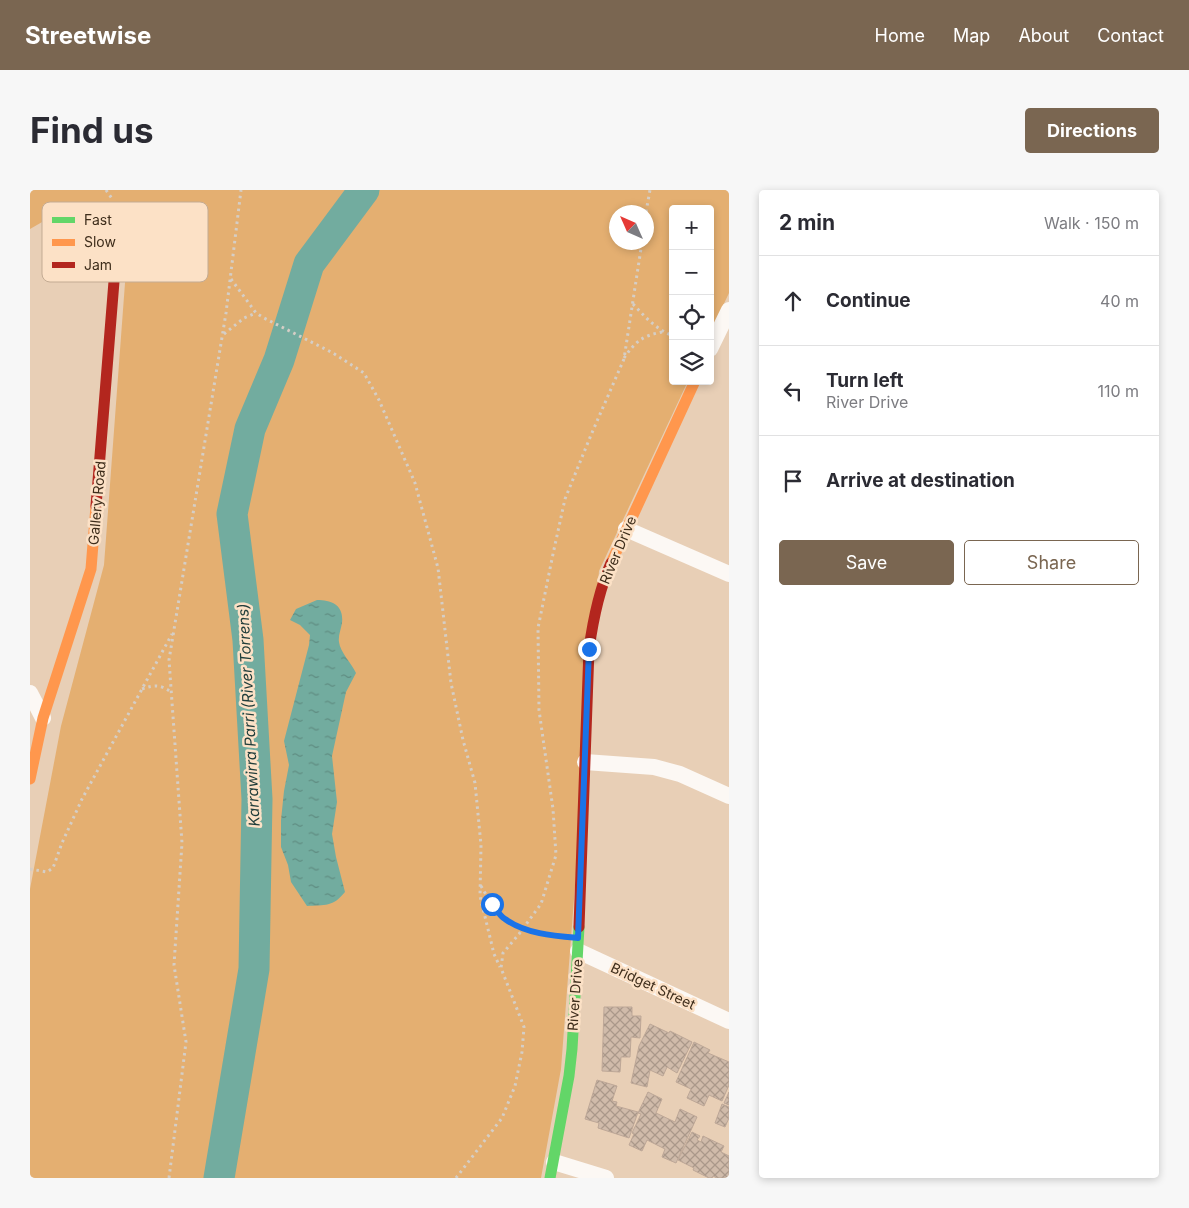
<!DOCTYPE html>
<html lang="en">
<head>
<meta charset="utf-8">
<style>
	:root { --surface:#fff; --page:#f7f7f7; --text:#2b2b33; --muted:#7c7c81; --line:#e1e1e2; --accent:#7a6651 }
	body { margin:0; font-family:Inter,sans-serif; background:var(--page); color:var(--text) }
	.controls { position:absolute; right:15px; top:15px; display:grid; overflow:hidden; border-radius:5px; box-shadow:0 2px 8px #0003 }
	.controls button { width:45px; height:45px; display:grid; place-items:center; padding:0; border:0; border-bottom:1px solid var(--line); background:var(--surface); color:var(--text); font:25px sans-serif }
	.compass { position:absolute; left:579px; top:15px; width:45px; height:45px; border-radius:50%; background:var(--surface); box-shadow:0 2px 8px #0003; rotate:315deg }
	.stop { position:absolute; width:15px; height:15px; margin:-11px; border:4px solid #1a73e8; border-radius:50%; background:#fff }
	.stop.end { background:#1a73e8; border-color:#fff; box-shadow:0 1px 5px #0008 }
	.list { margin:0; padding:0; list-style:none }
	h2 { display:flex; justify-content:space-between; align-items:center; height:65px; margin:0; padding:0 20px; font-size:21px }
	h2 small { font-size:16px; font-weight:400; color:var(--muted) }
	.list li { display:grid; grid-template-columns:32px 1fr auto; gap:15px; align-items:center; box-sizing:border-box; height:90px; padding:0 20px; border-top:1px solid var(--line) }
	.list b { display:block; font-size:19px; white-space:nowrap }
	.list p { margin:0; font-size:16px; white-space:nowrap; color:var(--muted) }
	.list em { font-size:16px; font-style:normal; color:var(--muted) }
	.actions { display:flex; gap:10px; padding:15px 20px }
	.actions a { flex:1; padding:11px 0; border:1px solid var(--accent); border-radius:5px; text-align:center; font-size:18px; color:var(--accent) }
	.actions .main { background:var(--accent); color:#fff }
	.icon { flex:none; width:28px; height:28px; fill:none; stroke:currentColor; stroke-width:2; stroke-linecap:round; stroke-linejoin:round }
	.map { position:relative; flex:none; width:699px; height:988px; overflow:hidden; border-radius:5px }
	header { display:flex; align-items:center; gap:30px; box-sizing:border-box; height:70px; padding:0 25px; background:var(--accent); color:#fff }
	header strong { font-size:24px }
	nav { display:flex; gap:28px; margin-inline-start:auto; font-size:18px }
	.intro { display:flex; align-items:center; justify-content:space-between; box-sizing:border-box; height:120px; padding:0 30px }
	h1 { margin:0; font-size:35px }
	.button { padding:12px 22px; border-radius:5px; background:var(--accent); color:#fff; font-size:18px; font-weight:700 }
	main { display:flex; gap:30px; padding:0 30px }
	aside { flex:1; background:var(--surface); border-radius:5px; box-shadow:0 2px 8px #0003 }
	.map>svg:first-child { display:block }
	.green { fill:#e4af71; fill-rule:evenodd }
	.water { fill:url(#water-ripples) }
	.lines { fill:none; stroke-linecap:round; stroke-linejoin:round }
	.river { stroke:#72ac9f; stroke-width:31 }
	.building { fill:url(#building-cross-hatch); stroke:#bda797 }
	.path { stroke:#d5cec6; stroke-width:3; stroke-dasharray:2.5 4; stroke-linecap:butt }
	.street { stroke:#fcf8f4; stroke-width:16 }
	.fast { stroke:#63d668; stroke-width:11 }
	.slow { stroke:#ff974d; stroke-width:11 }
	.jam { stroke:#b3261e; stroke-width:11 }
	.route { stroke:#1a73e8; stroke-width:6 }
	.labels { text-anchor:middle; stroke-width:5; stroke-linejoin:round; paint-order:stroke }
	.street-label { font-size:14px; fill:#3e2d1b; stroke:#fce1c6 }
	.water-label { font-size:15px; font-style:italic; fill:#213e3b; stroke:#fce1c6 }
	.key { fill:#fce1c6; stroke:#c3ab93; stroke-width:1 }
	.key-label { font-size:14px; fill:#3e2d1b }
</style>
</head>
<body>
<header>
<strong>Streetwise</strong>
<nav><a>Home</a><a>Map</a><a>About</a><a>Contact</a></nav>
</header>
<div class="intro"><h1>Find us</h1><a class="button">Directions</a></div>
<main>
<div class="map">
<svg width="699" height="988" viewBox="0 0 699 988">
	<defs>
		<pattern id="water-ripples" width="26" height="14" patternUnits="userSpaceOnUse" patternTransform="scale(1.25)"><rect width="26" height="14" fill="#72ac9f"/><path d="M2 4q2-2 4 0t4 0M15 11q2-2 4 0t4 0" fill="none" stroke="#5f8c81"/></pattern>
		<pattern id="building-cross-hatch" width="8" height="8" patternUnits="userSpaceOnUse" patternTransform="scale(1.25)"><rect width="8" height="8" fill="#d0bbaa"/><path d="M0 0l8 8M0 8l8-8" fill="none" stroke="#aa988a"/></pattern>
	</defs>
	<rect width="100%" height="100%" fill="#e8cfb6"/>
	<!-- green -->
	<path class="green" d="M0,0h699v103l-19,40v-124h-37v172h15l-89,190 -38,498 -20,109h-511v-289l31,-163 43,-161 26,-349 -67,-6 -33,19zM586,22h30v30h-30z"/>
	<!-- water -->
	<path class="water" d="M287,410c15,0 27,5 25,23 -1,6 -4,13 -3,19 1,10 13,22 17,31l-10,19 -14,64 5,46 -5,32 4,23 9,35c-12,15 -20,13 -38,14l-16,-24 -3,-17 -7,-18v-27l3,-29 5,-26 -5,-24 25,-96 1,-10 -10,-10 -10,-5 6,-11z"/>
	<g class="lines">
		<!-- river -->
		<path class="river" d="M189,988l35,-209 3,-170 -9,-159 -16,-126 18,-85 29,-69 30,-96 55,-74"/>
	</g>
	<!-- building -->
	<path class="building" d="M574,817h28v9h9l-1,22 -9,-1 -1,20h-9l-1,15 -18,-1z
		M620,834l19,9 1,-2 22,11 -15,31 -10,-6 -4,9 -13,-6 -3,17 -16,-4 8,-37z
		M664,852l16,8 -2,3 21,9v23l-7,16 -13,-6 -5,11 -17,-8 4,-9 -15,-7z
		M567,890l20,6 -5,15 5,1 -1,4 22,6 -9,26 -31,-10 1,-5 -14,-4z
		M618,902l14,7 -6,14 19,9 5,-13 17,8 -21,46 -14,-6 3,-8 -18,-9 -5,11 -13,-6 5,-11 -2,-1 9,-19 -3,-1z
		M699,902v13l-5,-2z
		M692,914l7,3v11l-4,9 -10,-4z
		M662,942l8,4 -3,4 4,2 2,-6 21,10 -3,6 8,4v22h-12l-4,-2 -1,2h-3l-16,-8 1,-2 -16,-8z"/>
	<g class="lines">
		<!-- path -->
		<path class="path" d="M76,0l7,10
			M616,22l4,-22
			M201,89l25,34 8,5 69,35 31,20 15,27 36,83 23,85 13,115 12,57 12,43 6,62 -1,51 14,58 6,13
			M603,114c12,13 23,25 40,32
			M194,144l20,-16 12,-5
			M594,168c12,-17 18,-22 38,-26
			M112,499c12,-4 18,-5 29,3
			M0,679l17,3 6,-4 9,-25 20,-44 90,-165
			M451,696c6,10 13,24 22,32 11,10 42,17 56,18
			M139,988l17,-136 -12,-77 8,-122 -13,-183 57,-347 15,-123
			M426,988l46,-60 13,-32 7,-34 2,-25 -23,-59 2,-15 16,-19 22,-30 15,-49 -3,-46 -14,-99 -1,-82 15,-74 12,-55 26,-64 33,-76 18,-117"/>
		<!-- street -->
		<path class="street" d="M680,159l19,-39
			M596,339l103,45
			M0,503l13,25
			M555,572l69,5 26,7 49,22
			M548,761l151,70
			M524,972l52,16"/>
		<!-- fast -->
		<path class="fast" d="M520,988l19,-102 3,-27 7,-122"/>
		<!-- slow -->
		<path class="slow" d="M581,373l84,-182
			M0,589l13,-61 48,-149 5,-63"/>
		<!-- jam -->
		<path class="jam" d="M66,316l23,-287
			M549,737l10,-278c4,-29 10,-59 22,-86"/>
	</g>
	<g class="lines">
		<!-- route -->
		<path class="route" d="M462,714c4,5 8,12 13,15 21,15 49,17 73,19l11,-289"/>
	</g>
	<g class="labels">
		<!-- street labels -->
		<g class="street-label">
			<text transform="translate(67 313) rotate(-85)" y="5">Gallery Road</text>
			<text transform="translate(588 360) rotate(-67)" y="5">River Drive</text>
			<text transform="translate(623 796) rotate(25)" y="5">Bridget Street</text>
			<text transform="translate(545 805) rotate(-86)" y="5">River Drive</text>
		</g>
		<!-- water labels -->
		<g class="water-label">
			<text transform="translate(219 525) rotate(-93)" y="5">Karrawirra Parri (River Torrens)</text>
		</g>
	</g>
	<!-- legend -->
	<rect x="12" y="12" width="166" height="80" rx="8" class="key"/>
	<rect x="22" y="27" width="23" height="6" fill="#63d668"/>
	<rect x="22" y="49" width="23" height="7" fill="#ff974d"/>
	<rect x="22" y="72" width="23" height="6" fill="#b3261e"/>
	<g class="key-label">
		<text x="54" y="35">Fast</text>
		<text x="54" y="57">Slow</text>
		<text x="54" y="80">Jam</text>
	</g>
</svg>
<div class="controls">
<button>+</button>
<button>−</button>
<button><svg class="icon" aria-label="locate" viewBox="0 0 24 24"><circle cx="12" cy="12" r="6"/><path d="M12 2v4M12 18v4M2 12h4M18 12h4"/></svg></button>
<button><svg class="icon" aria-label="layers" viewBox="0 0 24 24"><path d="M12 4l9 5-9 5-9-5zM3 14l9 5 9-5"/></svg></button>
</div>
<svg class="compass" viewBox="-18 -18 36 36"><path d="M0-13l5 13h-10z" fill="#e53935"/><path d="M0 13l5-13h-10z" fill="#7c7c81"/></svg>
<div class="stop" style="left:462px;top:714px"></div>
<div class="stop end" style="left:559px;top:459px"></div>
</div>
<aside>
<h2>2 min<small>Walk · 150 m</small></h2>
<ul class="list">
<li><svg class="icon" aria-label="ahead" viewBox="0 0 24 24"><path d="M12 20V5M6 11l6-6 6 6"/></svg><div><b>Continue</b></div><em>40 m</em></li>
<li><svg class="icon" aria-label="left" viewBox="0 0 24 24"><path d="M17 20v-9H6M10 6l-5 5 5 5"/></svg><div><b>Turn left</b><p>River Drive</p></div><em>110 m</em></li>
<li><svg class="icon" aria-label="arrive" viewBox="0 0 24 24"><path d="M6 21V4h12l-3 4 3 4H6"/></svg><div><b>Arrive at destination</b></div></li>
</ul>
<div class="actions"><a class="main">Save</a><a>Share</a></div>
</aside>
</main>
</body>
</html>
